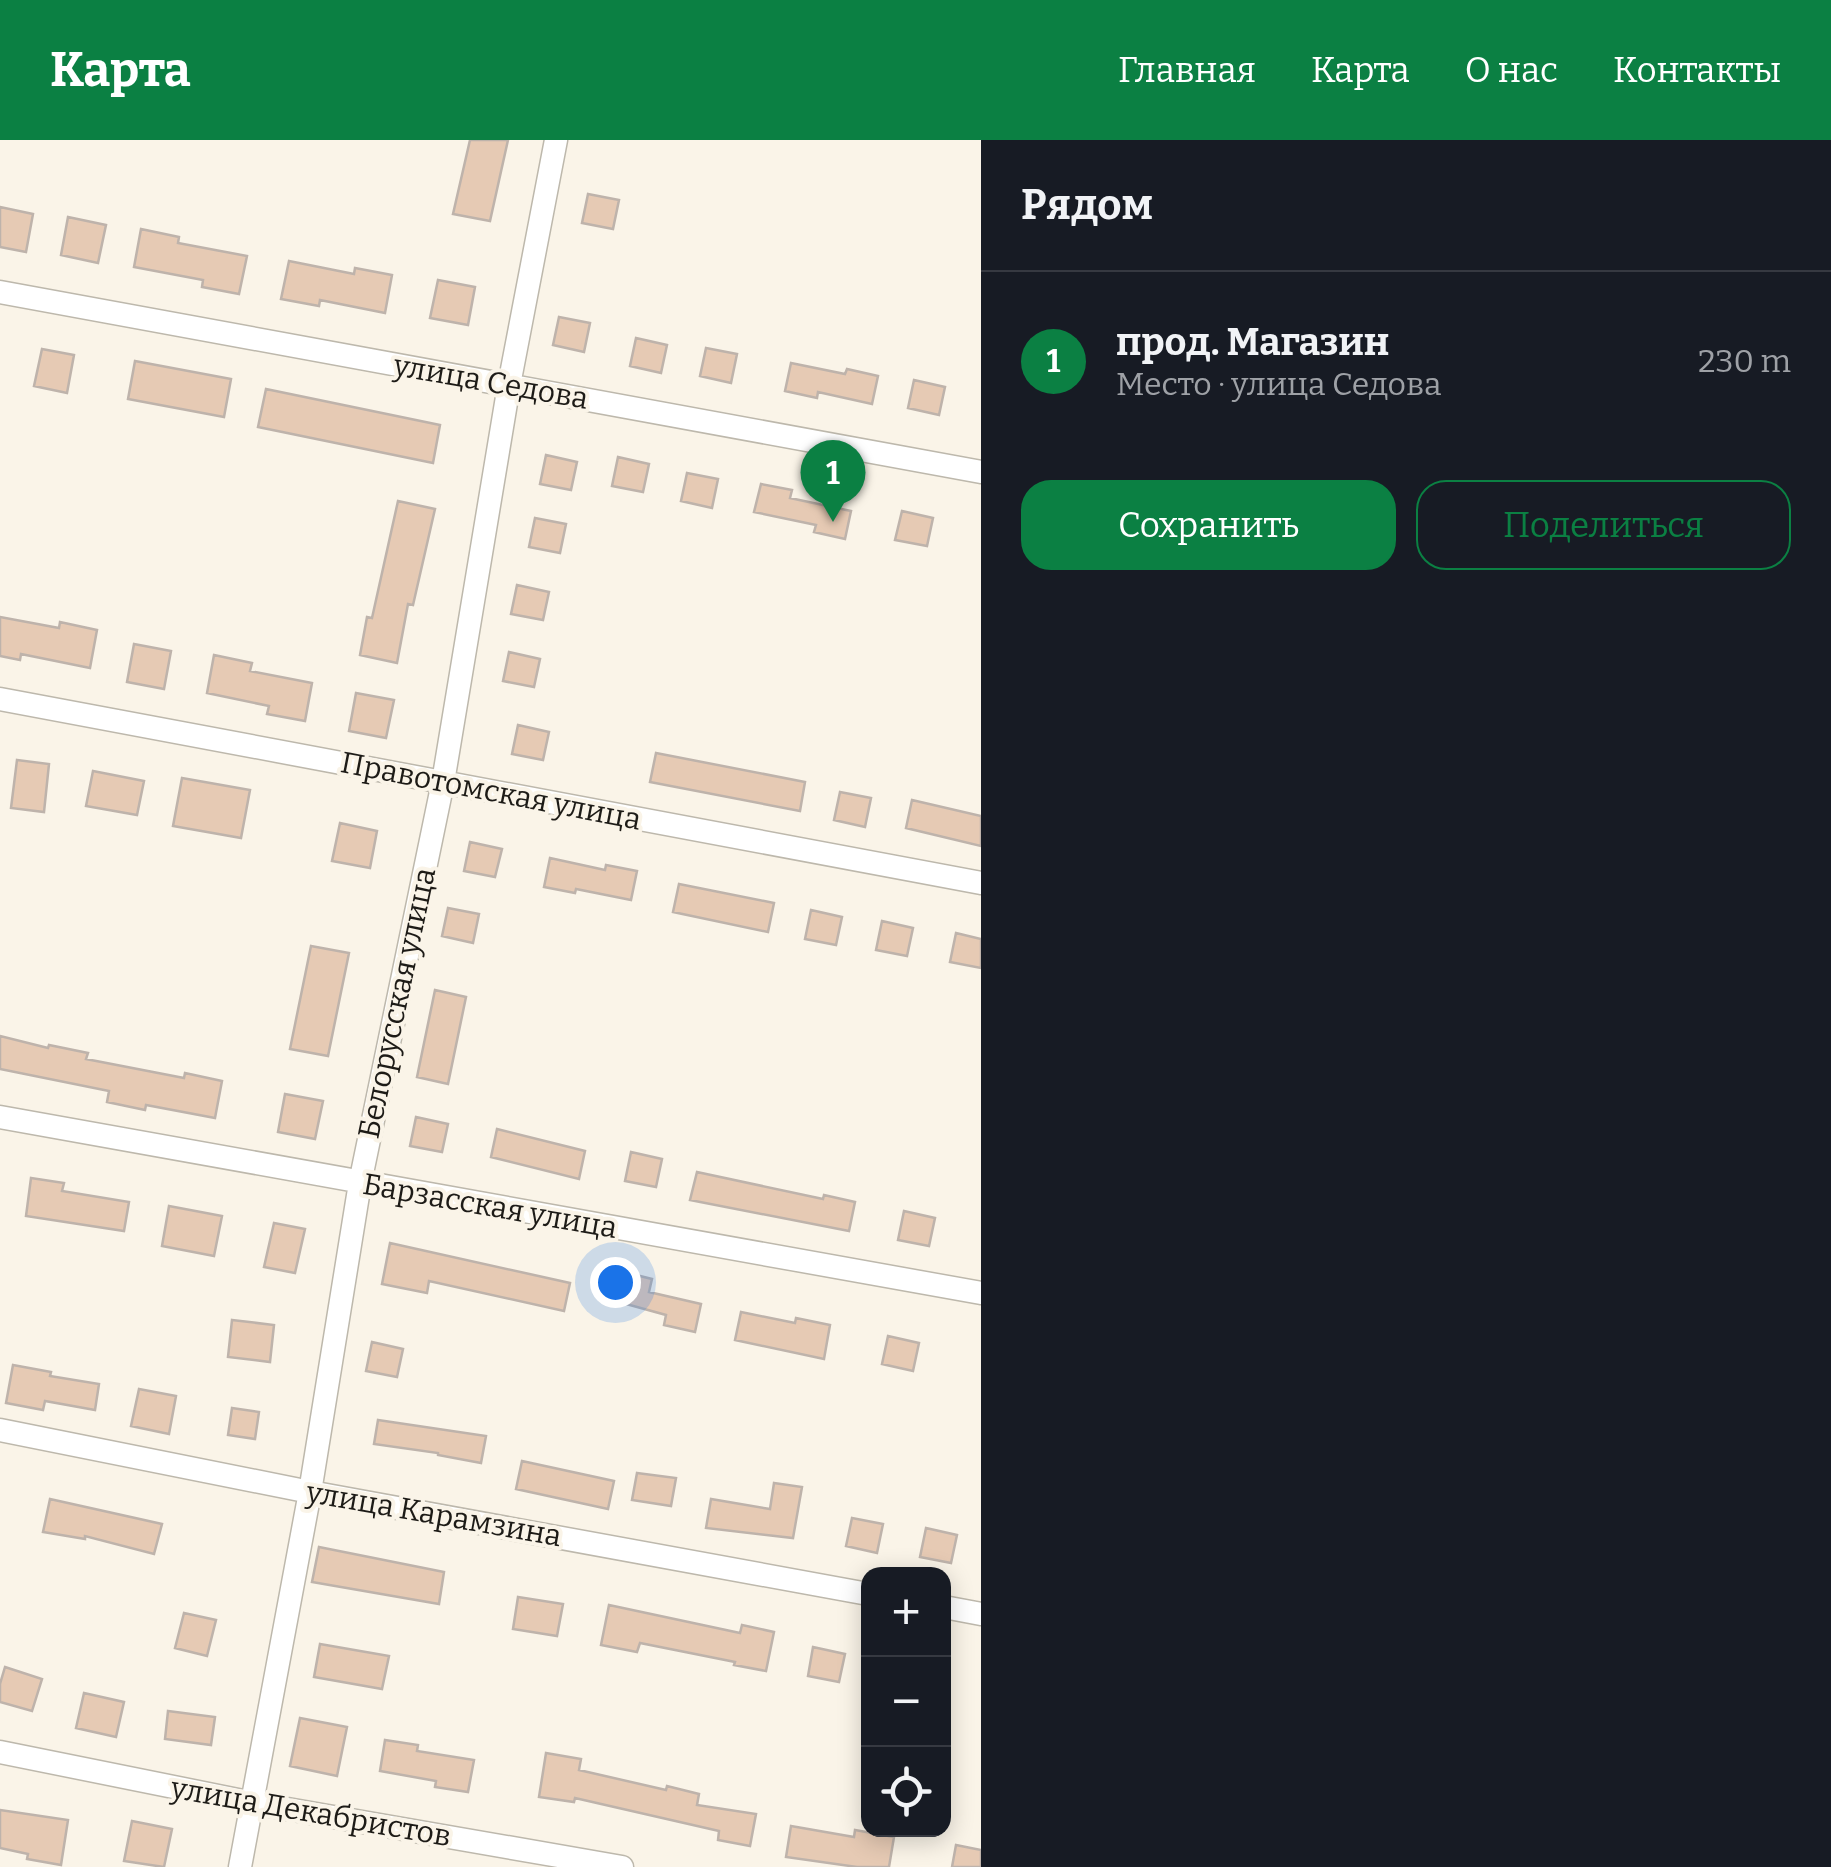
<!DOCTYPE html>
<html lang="ru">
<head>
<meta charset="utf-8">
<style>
	:root { --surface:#171b24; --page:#242831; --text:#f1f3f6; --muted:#9ea1a6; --line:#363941; --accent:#0b8043 }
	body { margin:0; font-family:Bitter,serif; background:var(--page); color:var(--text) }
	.controls { position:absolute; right:30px; bottom:30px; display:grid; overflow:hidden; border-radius:20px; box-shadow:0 5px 25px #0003 }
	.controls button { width:90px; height:90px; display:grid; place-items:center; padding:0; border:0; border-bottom:2px solid var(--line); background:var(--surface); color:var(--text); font:50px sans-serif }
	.you { position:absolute; left:615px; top:1142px; width:35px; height:35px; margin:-25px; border:8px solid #fff; border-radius:50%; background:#1a73e8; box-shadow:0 0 0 15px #1a73e833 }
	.badge { display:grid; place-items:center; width:65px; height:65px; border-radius:50%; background:var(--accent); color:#fff; font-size:32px; font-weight:700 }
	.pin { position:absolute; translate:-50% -82px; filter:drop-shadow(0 2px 5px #0008) }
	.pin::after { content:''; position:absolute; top:52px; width:35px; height:30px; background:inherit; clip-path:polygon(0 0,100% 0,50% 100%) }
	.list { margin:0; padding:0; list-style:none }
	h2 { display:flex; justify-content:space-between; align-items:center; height:130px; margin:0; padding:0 40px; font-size:42px }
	h2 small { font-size:32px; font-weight:400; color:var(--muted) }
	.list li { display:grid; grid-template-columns:65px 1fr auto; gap:30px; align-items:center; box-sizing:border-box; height:180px; padding:0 40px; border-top:2px solid var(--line) }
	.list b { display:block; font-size:38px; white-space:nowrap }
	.list p { margin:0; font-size:32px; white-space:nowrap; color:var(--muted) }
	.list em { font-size:32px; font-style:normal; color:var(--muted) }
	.actions { display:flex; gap:20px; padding:30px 40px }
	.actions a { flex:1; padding:22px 0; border:2px solid var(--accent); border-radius:30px; text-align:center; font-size:35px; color:var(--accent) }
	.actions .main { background:var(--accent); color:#fff }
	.icon { flex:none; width:55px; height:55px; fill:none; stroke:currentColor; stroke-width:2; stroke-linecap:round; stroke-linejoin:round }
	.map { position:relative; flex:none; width:981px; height:1727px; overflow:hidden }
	header { display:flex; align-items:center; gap:60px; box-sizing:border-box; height:140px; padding:0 50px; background:var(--accent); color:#fff }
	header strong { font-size:48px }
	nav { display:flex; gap:55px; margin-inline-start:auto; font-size:35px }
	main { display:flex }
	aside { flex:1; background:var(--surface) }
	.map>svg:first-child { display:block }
	.building { fill:#e6cab4; stroke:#beb3ab; stroke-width:2.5 }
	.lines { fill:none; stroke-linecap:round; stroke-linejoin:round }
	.minor-casing { stroke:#bdb8ac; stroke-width:25 }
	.minor { stroke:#fff; stroke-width:22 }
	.labels { text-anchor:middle; stroke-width:8; stroke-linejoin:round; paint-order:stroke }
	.street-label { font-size:30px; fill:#1d1b17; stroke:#faf4e8 }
</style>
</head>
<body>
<header>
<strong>Карта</strong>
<nav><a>Главная</a><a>Карта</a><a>О нас</a><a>Контакты</a></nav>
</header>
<main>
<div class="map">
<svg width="981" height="1727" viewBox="0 0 981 1727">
	<rect width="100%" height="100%" fill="#faf4e8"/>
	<!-- building -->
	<path class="building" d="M470,0h38l-18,81 -37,-7z
		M588,54l31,6 -6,29 -31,-6z
		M0,67l33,7 -7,38 -26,-5z
		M68,77l38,8 -8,38 -37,-8z
		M141,89l38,8 -1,6 69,13 -8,38 -37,-7 1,-7 -69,-13z
		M289,121l65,13 1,-6 37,7 -7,38 -65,-13 -1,6 -38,-7z
		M438,140l37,7 -7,38 -38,-7z
		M559,177l31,6 -6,29 -31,-7z
		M636,198l31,7 -6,28 -31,-7z
		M706,208l31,6 -6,29 -31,-7z
		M42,209l32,6 -7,38 -33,-7z
		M135,221l96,18 -7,38 -96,-18z
		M791,223l54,11 2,-5 31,7 -6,28 -54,-12 -1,6 -32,-7z
		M914,240l31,7 -6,28 -31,-7z
		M266,249l174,36 -7,38 -175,-36z
		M546,315l31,7 -6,28 -31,-6z
		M618,317l31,7 -6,28 -31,-6z
		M687,333l31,6 -6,29 -31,-7z
		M761,344l31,6 -2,8 61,13 -6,28 -31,-7 2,-7 -62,-13z
		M398,361l37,8 -22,96 -5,-1 -11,59 -37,-8 7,-38 5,1z
		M902,371l31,7 -6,28 -32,-6z
		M535,378l31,6 -6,29 -31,-6z
		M517,445l32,7 -6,28 -32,-6z
		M0,477l59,11 1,-6 37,8 -7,38 -69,-14 -1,6 -20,-4z
		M134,504l37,7 -7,38 -37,-7z
		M509,512l31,7 -6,28 -31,-6z
		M214,515l38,8 -2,8 62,12 -7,38 -38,-7 2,-8 -62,-13z
		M356,553l38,7 -8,38 -37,-7z
		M518,585l31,7 -6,28 -31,-6z
		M656,613l149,29 -5,29 -150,-29z
		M17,620l32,4 -5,48 -33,-4z
		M93,631l51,10 -7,34 -51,-9z
		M182,638l68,12 -9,48 -68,-12z
		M840,652l31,6 -6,29 -31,-7z
		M912,660l69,16v30l-75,-18z
		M340,683l37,8 -7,37 -38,-7z
		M470,702l32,7 -7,28 -31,-6z
		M550,718l55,12 1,-5 31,6 -6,29 -55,-11 -1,4 -31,-6z
		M679,744l95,19 -6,29 -95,-20z
		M448,768l31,6 -6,29 -31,-7z
		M811,770l31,7 -6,28 -31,-6z
		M882,781l31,7 -6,28 -31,-6z
		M956,793l25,6v29l-31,-6z
		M311,806l38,7 -21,103 -38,-7z
		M435,850l31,7 -18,87 -31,-7z
		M0,896l48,12 1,-3 39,8 -2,6 98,19 1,-5 37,8 -7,37 -69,-13 -1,5 -38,-8 2,-11 -109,-22z
		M285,954l38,7 -8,38 -37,-7z
		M416,977l32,7 -6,28 -32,-6z
		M497,989l88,22 -6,28 -88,-22z
		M631,1012l31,7 -6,28 -31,-6z
		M697,1032l126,27 1,-4 31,7 -6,29 -159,-31z
		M31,1038l33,5 -2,8 67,11 -5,29 -98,-15z
		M169,1066l53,10 -8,40 -52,-10z
		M904,1071l31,7 -6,28 -31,-6z
		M274,1083l31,6 -10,44 -31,-6z
		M390,1103l180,40 -6,28 -135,-30 -2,12 -45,-9z
		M612,1129l40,10 -3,13 52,12 -6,28 -31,-7 2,-10 -62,-17z
		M741,1172l54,11 1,-5 34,7 -6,34 -89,-19z
		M232,1180l42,5 -4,37 -42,-5z
		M888,1196l31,7 -6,28 -31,-7z
		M372,1202l31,7 -6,28 -31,-6z
		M13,1225l38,7 -1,4 49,8 -4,26 -50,-9 -2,9 -37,-7z
		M139,1249l37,7 -7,38 -38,-8z
		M232,1268l27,4 -4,27 -27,-4z
		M378,1280l108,16 -5,27 -43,-8v-2l-64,-9z
		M522,1321l92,20 -6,28 -92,-20z
		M637,1333l39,5 -5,28 -39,-6z
		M774,1343l28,4 -9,51 -87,-10 5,-29 59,10z
		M50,1359l112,25 -8,30 -69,-18v3l-42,-7z
		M852,1378l31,6 -6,29 -31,-7z
		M926,1388l31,7 -6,28 -31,-6z
		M319,1407l125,25 -5,32 -127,-22z
		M518,1457l45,7 -6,32 -44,-7z
		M609,1465l131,28 2,-8 32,7 -8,39 -32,-6 1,-3 -95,-19 -3,9 -36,-7z
		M184,1473l32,7 -9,36 -32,-8z
		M320,1504l69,12 -7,33 -68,-12z
		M813,1507l32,7 -6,28 -31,-6z
		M5,1527l37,12 -10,32 -32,-9v-18z
		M84,1553l40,9 -8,35 -40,-9z
		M168,1571l47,6 -4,28 -46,-6z
		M300,1578l47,9 -10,49 -47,-10z
		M385,1600l33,5 -1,6 57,9 -6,32 -33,-5 1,-6 -56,-10z
		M546,1613l35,6 -2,11 87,20 1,-4 32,8 -2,11 59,9 -6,32 -32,-6 1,-9 -144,-33 -1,4 -35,-5z
		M0,1670l68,10 -7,45 -34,-6 1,-5 -28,-6z
		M132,1681l40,8 -8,38 -40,-6z
		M791,1686l63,11 1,-7 39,7 -5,30h-32l-71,-10z
		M956,1705l25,5v17h-29z"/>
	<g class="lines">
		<defs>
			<path id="minor" d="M0,152l981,180
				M0,559l981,184
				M0,977l981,176
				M0,1290l310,62 558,102
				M944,1467l37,7
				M0,1612l253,51 369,64
				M240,1727l70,-375 50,-309 83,-401 66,-397 47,-245"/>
		</defs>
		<!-- minor casing -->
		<use href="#minor" class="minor-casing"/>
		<!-- minor -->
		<use href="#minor" class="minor"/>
	</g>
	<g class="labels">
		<!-- street labels -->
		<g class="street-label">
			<text transform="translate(491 242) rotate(10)" y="10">улица Седова</text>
			<text transform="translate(491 651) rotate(11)" y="10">Правотомская улица</text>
			<text transform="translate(397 863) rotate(-78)" y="10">Белорусская улица</text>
			<text transform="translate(490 1066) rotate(10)" y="10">Барзасская улица</text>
			<text transform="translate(434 1374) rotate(10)" y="10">улица Карамзина</text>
			<text transform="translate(311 1672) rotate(10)" y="10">улица Декабристов</text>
		</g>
	</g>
</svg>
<div class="controls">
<button>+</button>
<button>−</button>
<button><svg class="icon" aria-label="locate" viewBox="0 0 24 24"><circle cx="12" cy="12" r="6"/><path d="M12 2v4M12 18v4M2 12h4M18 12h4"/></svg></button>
</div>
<div class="you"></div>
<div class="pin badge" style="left:833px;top:382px">1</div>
</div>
<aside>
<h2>Рядом<small></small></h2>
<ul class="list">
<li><span class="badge">1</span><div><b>прод. Магазин</b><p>Место · улица Седова</p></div><em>230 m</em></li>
</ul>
<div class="actions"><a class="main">Сохранить</a><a>Поделиться</a></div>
</aside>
</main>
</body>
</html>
